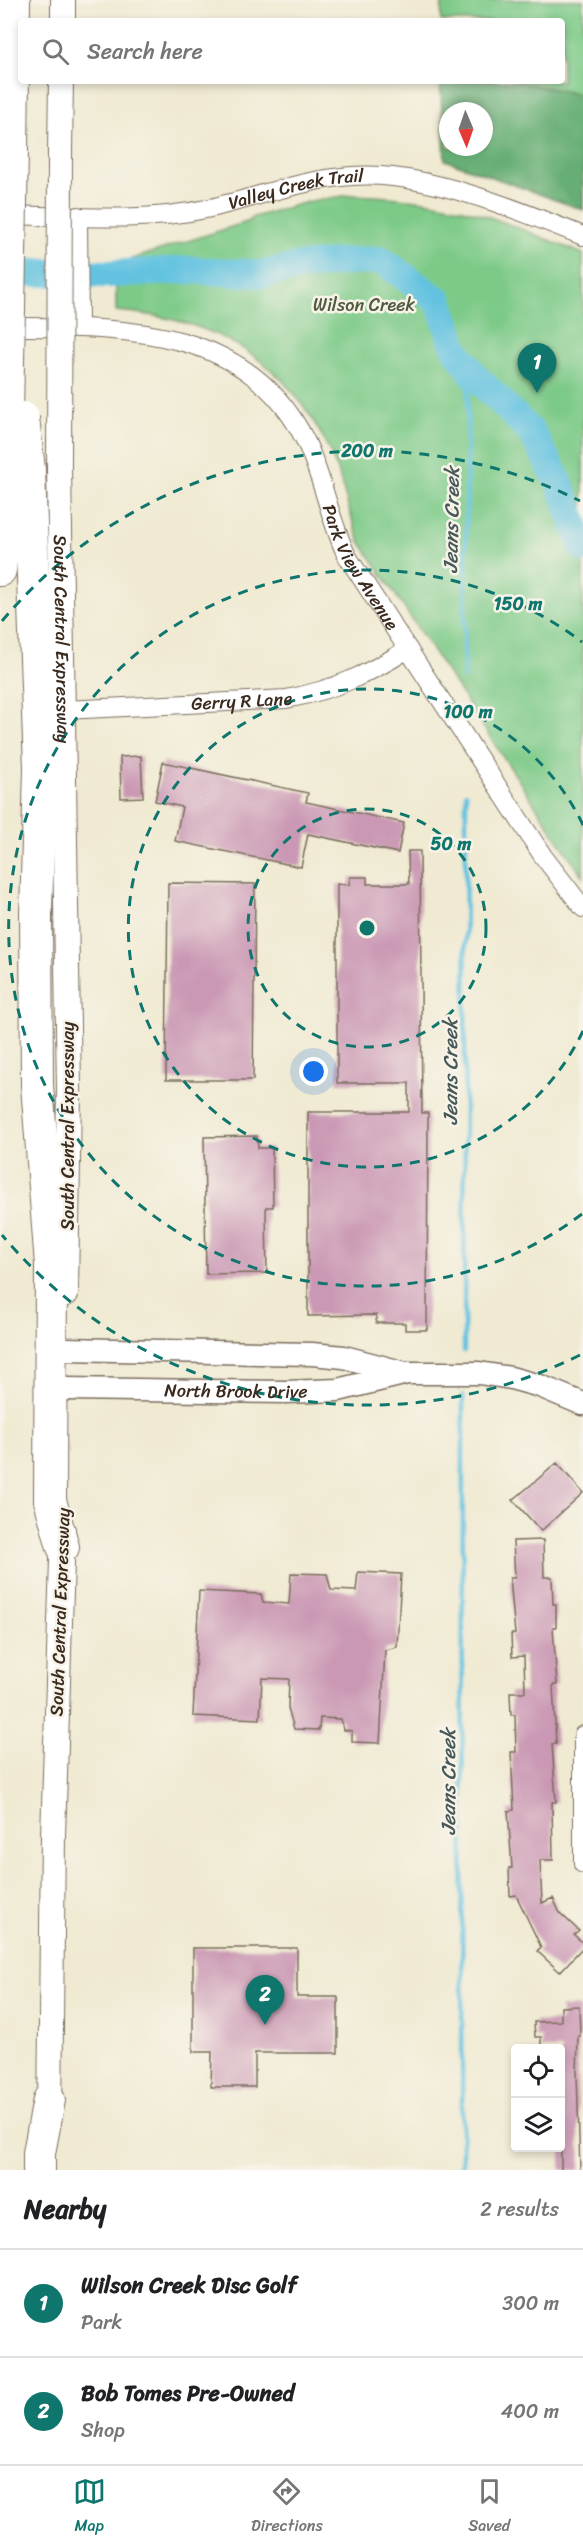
<!DOCTYPE html>
<html lang="en">
<head>
<meta charset="utf-8">
<style>
	:root { --surface:#fff; --page:#f6f6f6; --text:#202124; --muted:#757577; --line:#e0e0e0; --accent:#0f766e }
	body { margin:0; font-family:Sriracha,sans-serif; background:var(--page); color:var(--text) }
	.controls { position:absolute; right:18px; bottom:18px; display:grid; overflow:hidden; border-radius:6px; box-shadow:0 3px 9px #0003 }
	.controls button { width:54px; height:54px; display:grid; place-items:center; padding:0; border:0; border-bottom:2px solid var(--line); background:var(--surface); color:var(--text); font:30px sans-serif }
	.compass { position:absolute; left:439px; top:102px; width:54px; height:54px; border-radius:50%; background:var(--surface); box-shadow:0 3px 9px #0003; rotate:178deg }
	.you { position:absolute; left:314px; top:1072px; width:21px; height:21px; margin:-15px; border:4px solid #fff; border-radius:50%; background:#1a73e8; box-shadow:0 0 0 9px #1a73e833 }
	.badge { display:grid; place-items:center; width:39px; height:39px; border-radius:50%; background:var(--accent); color:#fff; font-size:20px; font-weight:700 }
	.pin { position:absolute; translate:-50% -50px; filter:drop-shadow(0 2px 3px #0008) }
	.pin::after { content:''; position:absolute; top:32px; width:21px; height:18px; background:inherit; clip-path:polygon(0 0,100% 0,50% 100%) }
	.list { margin:0; padding:0; list-style:none }
	h2 { display:flex; justify-content:space-between; align-items:center; height:78px; margin:0; padding:0 24px; font-size:26px }
	h2 small { font-size:20px; font-weight:400; color:var(--muted) }
	.list li { display:grid; grid-template-columns:39px 1fr auto; gap:18px; align-items:center; box-sizing:border-box; height:108px; padding:0 24px; border-top:2px solid var(--line) }
	.list b { display:block; font-size:22px; white-space:nowrap }
	.list p { margin:0; font-size:20px; white-space:nowrap; color:var(--muted) }
	.list em { font-size:20px; font-style:normal; color:var(--muted) }
	.icon { flex:none; width:33px; height:33px; fill:none; stroke:currentColor; stroke-width:2; stroke-linecap:round; stroke-linejoin:round }
	.map { position:relative; flex:none; width:583px; height:2170px; overflow:hidden }
	.search { position:absolute; background:var(--surface); box-shadow:0 3px 9px #0003; left:18px; right:18px; top:18px; height:66px; display:flex; align-items:center; gap:15px; box-sizing:border-box; padding:0 21px; border-radius:6px; color:var(--muted); font-size:22px }
	.sheet { height:294px; background:var(--surface) }
	nav { display:flex; justify-content:space-around; align-items:center; box-sizing:border-box; height:84px; border-top:2px solid var(--line); background:var(--surface); font-size:16px; color:var(--muted) }
	nav a { display:grid; justify-items:center; gap:3px }
	nav .on { color:var(--accent) }
	.map>svg:first-child { display:block }
	.green { fill:#7dca88; stroke:#5c7a53; stroke-width:1.5 }
	.forest { fill:#66ae74; stroke:#506c49; stroke-width:1.5; fill-rule:evenodd }
	.lines { fill:none; stroke-linecap:round; stroke-linejoin:round }
	.stream { stroke:#62c2e0; stroke-width:4.5 }
	.river { stroke:#62c2e0; stroke-width:28 }
	.building { fill:#ca98b4 }
	.minor-casing { stroke:#7a6d5d; stroke-width:20 }
	.tertiary-casing { stroke:#7a6d5d; stroke-width:25 }
	.secondary-casing { stroke:#7a6d5d; stroke-width:26 }
	.motorway-casing { stroke:#7a6d5d; stroke-width:34 }
	.minor { stroke:#fff; stroke-width:18 }
	.tertiary { stroke:#fff; stroke-width:22 }
	.secondary { stroke:#fff; stroke-width:24 }
	.motorway { stroke:#fff; stroke-width:32 }
	.secondary-bridge-casing { stroke:#7a6d5d; stroke-width:26; stroke-linecap:butt }
	.motorway-bridge-casing { stroke:#7a6d5d; stroke-width:34; stroke-linecap:butt }
	.secondary-bridge { stroke:#fff; stroke-width:24 }
	.motorway-bridge { stroke:#fff; stroke-width:32 }
	.ring { fill:none; stroke:#0f766e; stroke-width:3; stroke-dasharray:10 8 }
	.labels { text-anchor:middle; stroke-width:5; stroke-linejoin:round; paint-order:stroke }
	.street-label { font-size:18px; fill:#3b2a1e; stroke:#f7f3e8 }
	.park-label { font-size:18px; fill:#4f5a3e; stroke:#f7f3e8 }
	.water-label { font-size:20px; font-style:italic; fill:#475858; stroke:#f7f3e8 }
	.centre { fill:#0f766e; stroke:#f7f3e8; stroke-width:3 }
	.ring-label { font-size:18px; text-anchor:middle; font-weight:bold; fill:#0f766e; stroke:#f7f3e8; stroke-width:5; stroke-linejoin:round; paint-order:stroke }
</style>
</head>
<body>
<div class="map">
<svg width="583" height="2170" viewBox="0 0 583 2170">
	<rect width="100%" height="100%" fill="#f7f3e8"/>
	<filter id="ink" filterUnits="userSpaceOnUse"><feTurbulence type="fractalNoise" baseFrequency=".0167" numOctaves="2"/><feDisplacementMap in="SourceGraphic" scale="12" xChannelSelector="R" yChannelSelector="G"/><feConvolveMatrix kernelMatrix="1 2 1 2 8 2 1 2 1" color-interpolation-filters="sRGB"/></filter>
	<filter id="wash" filterUnits="userSpaceOnUse"><feTurbulence type="fractalNoise" baseFrequency=".008" numOctaves="4" result="noise"/><feDisplacementMap in="SourceGraphic" scale="24" xChannelSelector="R" yChannelSelector="G"/><feGaussianBlur stdDeviation="1.35" result="paint"/><feColorMatrix in="noise" values="0 0 0 0 0 0 0 0 0 0 0 0 0 0 0 0 0 1.4 0 .05"/><feComposite in="paint" operator="in"/></filter>
	<g filter="url(#wash)">
		<rect width="100%" height="100%" fill="#f0ead2"/>
		<!-- green -->
		<path class="green" d="M442,0h141v95l-71,-14h50v-60h-121z
			M350,195c42,1 83,5 124,17 37,11 73,28 109,42v623l-222,-334c-14,-30 -17,-62 -31,-91 -42,-92 -115,-134 -214,-141v-47l134,-43v-3l61,-17z"/>
		<!-- forest -->
		<path class="forest" d="M440,81h72l71,14v115l-138,-50zM448,111h36v36h-36z"/>
		<g class="lines">
			<!-- stream -->
			<path class="stream" d="M464,678l4,-290 -3,-26
				M464,1351l2,-558
				M462,2170l1,-775"/>
			<!-- river -->
			<path class="river" d="M0,272l108,2 81,-4 75,4 33,-7 44,-5 40,-2 58,41 16,47 19,27 58,58 28,51 23,64"/>
		</g>
		<g id="blocks">
			<!-- building -->
			<path class="building" d="M141,756l2,41 -22,1 -1,-41z
				M163,762l145,31 -2,9 98,21 -6,30 -90,-19 -7,33 -126,-26 7,-34 -27,-6z
				M408,851h12l2,262h6l-1,217h-22v-7h-29v-8l-68,1v-204h101v-29h-72v-199l12,1 1,-8h17v7h42z
				M168,883l87,1 -2,196h-87z
				M257,1136l1,12h14l1,59h-7l1,66 -61,1 -2,-137z
				M557,1463l26,30 -42,38 -28,-31z
				M543,1540l1,37h8l1,27h3v23h-3l4,58h-4l3,59h-4l4,58h-4l1,58h-13l2,43 11,-5 7,15 19,18 -5,4 9,8v4l-23,25 -23,-21 4,-4 -25,-52 -6,1 -1,-28h3l-4,-57 6,-1 -3,-58h5l-1,-37h-4l-1,-23h15l-1,-36 -12,1 -1,-23h4l-5,-56h5l-2,-37z
				M358,1572l43,2 -4,73 -12,3 -5,93 -28,-1v-11l-8,-1 -3,-11 -21,-1 -1,12 -25,-1 -6,-21 1,-29 -27,-1 -2,41 -67,-3 6,-125 62,3 2,8 26,2 2,-31 36,1 4,16 25,1z
				M193,1948h104v49h41v56h-83v34h-44l1,-35h-19z
				M579,2006l1,30h-2l-1,38 3,96h-19v-121h-20v-12h-6l-1,-15 27,-1v-14z"/>
		</g>
	</g>
	<g filter="url(#ink)">
		<use href="#blocks" fill-opacity="0" stroke="#7a6d5d" stroke-width="1.5"/>
		<g class="lines">
			<defs>
				<g id="minor">
					<path id="s1" d="M2,215c67,1 138,8 204,-6 62,-14 121,-40 187,-32 61,7 133,36 190,59"/>
					<path d="M78,216l1,112"/>
					<path id="s2" d="M2,327c114,1 244,-5 303,113 18,36 24,79 42,116l196,300 40,52"/>
					<path id="s3" d="M64,710l222,-11c48,-9 81,-24 122,-50"/>
					<path d="M583,1735v129"/>
				</g>
				<g id="tertiary">
					<path d="M65,1349l247,5 32,3 61,16"/>
					<path id="s4" d="M65,1389l221,3 52,-2 69,-17h72l32,5 29,8 43,18"/>
				</g>
				<g id="secondary">
					<path d="M63,21v-21"/>
					<path d="M60,152l1,-71"/>
					<path id="s5" d="M59,468l10,622 -3,204"/>
					<path d="M50,2116l3,-280 10,-306"/>
				</g>
				<path id="motorway" d="M12,150l2,-150
					M29,469l11,299 -4,146 1,171 14,180 -1,235 13,47
					M0,570l6,-103
					M39,2170v-17l10,-53"/>
			</defs>
			<!-- minor casing -->
			<use href="#minor" class="minor-casing"/>
			<!-- tertiary casing -->
			<use href="#tertiary" class="tertiary-casing"/>
			<!-- secondary casing -->
			<use href="#secondary" class="secondary-casing"/>
			<!-- motorway casing -->
			<use href="#motorway" class="motorway-casing"/>
			<!-- minor -->
			<use href="#minor" class="minor"/>
			<!-- tertiary -->
			<use href="#tertiary" class="tertiary"/>
			<!-- secondary -->
			<use href="#secondary" class="secondary"/>
			<!-- motorway -->
			<use href="#motorway" class="motorway"/>
			<defs>
				<path id="secondary-bridge" d="M59,468l1,-316"/>
				<path id="motorway-bridge" d="M23,418l6,51
					M6,467l6,-317"/>
			</defs>
			<!-- secondary-bridge casing -->
			<use href="#secondary-bridge" class="secondary-bridge-casing"/>
			<!-- motorway-bridge casing -->
			<use href="#motorway-bridge" class="motorway-bridge-casing"/>
			<!-- secondary-bridge -->
			<use href="#secondary-bridge" class="secondary-bridge"/>
			<!-- motorway-bridge -->
			<use href="#motorway-bridge" class="motorway-bridge"/>
		</g>
	</g>
	<!-- distance rings -->
	<g class="ring">
		<circle cx="367" cy="928" r="119"/>
		<path d="M583 1031A239 239 0 1 1 583 825"/>
		<path d="M582 1214A358 358 0 1 1 582 642"/>
		<path d="M580 1355A477 477 0 0 1 2 1235M2 621A477 477 0 0 1 580 501"/>
	</g>
	<g class="labels">
		<!-- street labels -->
		<g class="street-label">
			<text dy="6" stroke="none"><textPath href="#s1" startOffset="297">Valley Creek Trail</textPath></text>
			<text dy="6" stroke="none"><textPath href="#s2" startOffset="483">Park View Avenue</textPath></text>
			<text dy="6" stroke="none"><textPath href="#s5" startOffset="171">South Central Expressway</textPath></text>
			<text dy="6" stroke="none"><textPath href="#s3" startOffset="178">Gerry R Lane</textPath></text>
			<text transform="translate(68 1126) rotate(-90)" y="6">South Central Expressway</text>
			<text dy="6" stroke="none"><textPath href="#s4" startOffset="171">North Brook Drive</textPath></text>
			<text transform="translate(60 1612) rotate(-88)" y="6">South Central Expressway</text>
		</g>
		<!-- park labels -->
		<g class="park-label">
			<text x="364" y="311">Wilson Creek</text>
		</g>
		<!-- water labels -->
		<g class="water-label">
			<text transform="translate(451 520) rotate(-89)" y="7">Jeans Creek</text>
			<text transform="translate(450 1072) rotate(-90)" y="7">Jeans Creek</text>
			<text transform="translate(448 1782) rotate(-90)" y="7">Jeans Creek</text>
		</g>
	</g>
	<circle cx="367" cy="928" r="9" class="centre"/>
	<g class="ring-label">
		<text x="367" y="457">200 m</text>
		<text x="518" y="610">150 m</text>
		<text x="468" y="718">100 m</text>
		<text x="451" y="850">50 m</text>
	</g>
</svg>
<div class="controls">
<button><svg class="icon" aria-label="locate" viewBox="0 0 24 24"><circle cx="12" cy="12" r="6"/><path d="M12 2v4M12 18v4M2 12h4M18 12h4"/></svg></button>
<button><svg class="icon" aria-label="layers" viewBox="0 0 24 24"><path d="M12 4l9 5-9 5-9-5zM3 14l9 5 9-5"/></svg></button>
</div>
<svg class="compass" viewBox="-18 -18 36 36"><path d="M0-13l5 13h-10z" fill="#e53935"/><path d="M0 13l5-13h-10z" fill="#757577"/></svg>
<div class="you"></div>
<div class="pin badge" style="left:537px;top:393px">1</div>
<div class="pin badge" style="left:265px;top:2025px">2</div>
<div class="search"><svg class="icon" aria-label="search" viewBox="0 0 24 24"><circle cx="10" cy="10" r="6"/><path d="M15 15l6 6"/></svg>Search here</div>
</div>
<section class="sheet">
<h2>Nearby<small>2 results</small></h2>
<ul class="list">
<li><span class="badge">1</span><div><b>Wilson Creek Disc Golf</b><p>Park</p></div><em>300 m</em></li>
<li><span class="badge">2</span><div><b>Bob Tomes Pre-Owned</b><p>Shop</p></div><em>400 m</em></li>
</ul>
</section>
<nav>
<a class="on"><svg class="icon" aria-label="map" viewBox="0 0 24 24"><path d="M3 6l6-2 6 2 6-2v14l-6 2-6-2-6 2zM9 4v14M15 6v14"/></svg>Map</a>
<a><svg class="icon" aria-label="directions" viewBox="0 0 24 24"><path d="M12 3l9 9-9 9-9-9zM9 14v-3h6M13 9l2 2-2 2"/></svg>Directions</a>
<a><svg class="icon" aria-label="saved" viewBox="0 0 24 24"><path d="M7 4h10v16l-5-4-5 4z"/></svg>Saved</a>
</nav>
</body>
</html>
